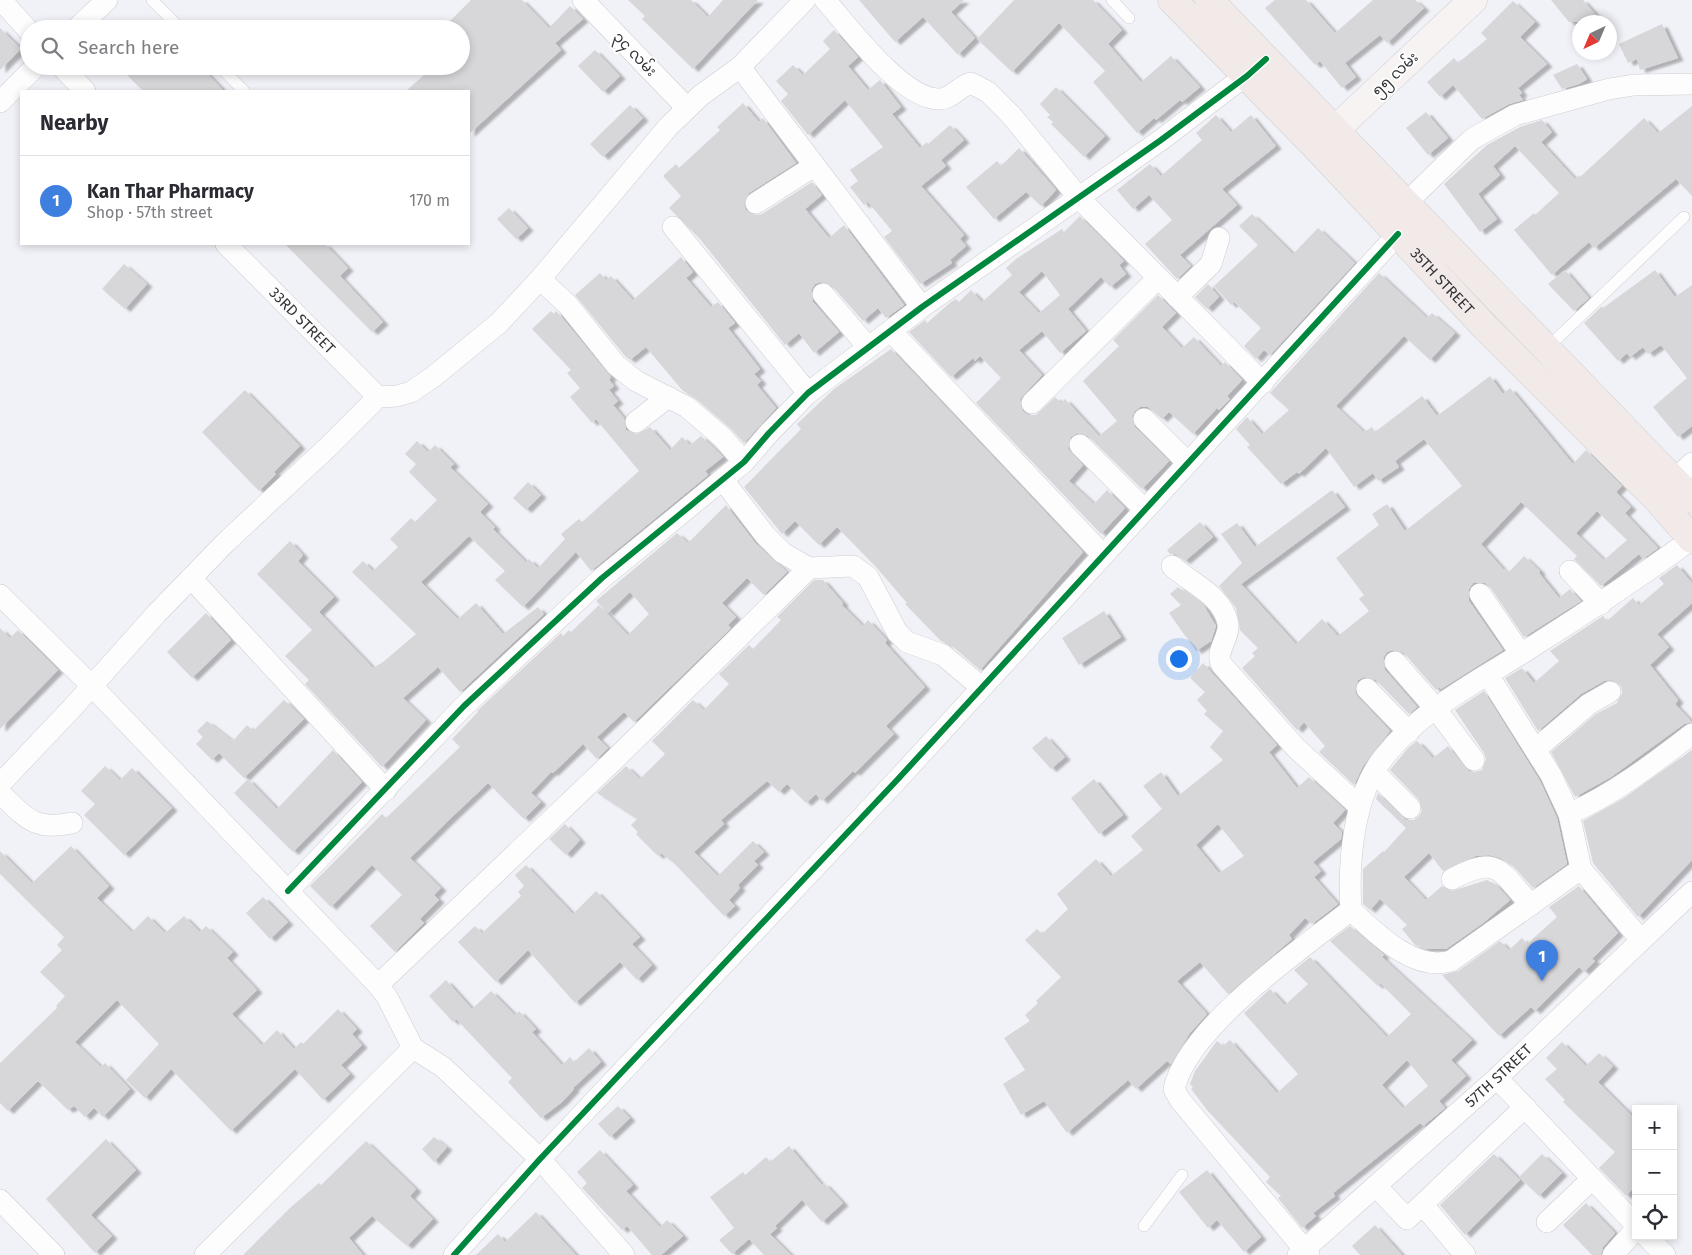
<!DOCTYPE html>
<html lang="en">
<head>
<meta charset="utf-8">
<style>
	:root { --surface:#fff; --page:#f7f7f7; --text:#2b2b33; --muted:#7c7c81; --line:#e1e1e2; --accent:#111827 }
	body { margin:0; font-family:"Fira Sans","Noto Sans Myanmar",sans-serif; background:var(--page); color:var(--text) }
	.controls { position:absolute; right:15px; bottom:15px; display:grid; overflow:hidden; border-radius:0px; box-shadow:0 2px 8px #0003 }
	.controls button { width:45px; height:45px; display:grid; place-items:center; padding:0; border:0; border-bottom:1px solid var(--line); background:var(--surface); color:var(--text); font:25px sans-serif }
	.compass { position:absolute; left:1572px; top:15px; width:45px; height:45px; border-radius:50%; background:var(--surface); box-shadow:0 2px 8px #0003; rotate:224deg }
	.you { position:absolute; left:1178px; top:658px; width:18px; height:18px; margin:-12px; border:4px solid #fff; border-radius:50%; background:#1a73e8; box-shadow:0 0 0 8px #1a73e833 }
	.badge { display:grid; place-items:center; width:32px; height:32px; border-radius:50%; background:var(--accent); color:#fff; font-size:16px; font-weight:700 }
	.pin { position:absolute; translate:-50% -41px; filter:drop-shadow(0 1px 2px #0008) }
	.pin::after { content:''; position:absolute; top:26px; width:18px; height:15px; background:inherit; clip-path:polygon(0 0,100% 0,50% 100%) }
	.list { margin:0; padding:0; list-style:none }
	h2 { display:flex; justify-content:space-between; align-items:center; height:65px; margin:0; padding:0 20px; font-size:21px }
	h2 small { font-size:16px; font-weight:400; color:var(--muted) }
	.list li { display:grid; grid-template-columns:32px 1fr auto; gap:15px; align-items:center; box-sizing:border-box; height:90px; padding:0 20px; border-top:1px solid var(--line) }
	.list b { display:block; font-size:19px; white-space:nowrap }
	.list p { margin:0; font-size:16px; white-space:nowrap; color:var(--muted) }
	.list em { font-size:16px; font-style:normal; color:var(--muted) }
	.icon { flex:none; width:28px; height:28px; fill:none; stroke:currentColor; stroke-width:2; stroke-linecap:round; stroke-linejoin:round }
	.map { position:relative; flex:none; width:1692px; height:1255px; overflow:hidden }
	.search { position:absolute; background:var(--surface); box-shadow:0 2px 8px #0003; left:20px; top:20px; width:450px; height:55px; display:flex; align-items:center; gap:12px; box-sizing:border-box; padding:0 18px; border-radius:28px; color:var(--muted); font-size:19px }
	.panel { position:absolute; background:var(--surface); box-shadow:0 2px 8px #0003; left:20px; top:90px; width:450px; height:155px; border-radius:0px }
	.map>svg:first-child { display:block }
	.building { fill:#d7d7da; fill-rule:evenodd; filter:url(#shadow) }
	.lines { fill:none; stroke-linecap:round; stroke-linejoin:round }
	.service-casing { stroke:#cdcdd1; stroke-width:12 }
	.minor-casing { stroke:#cdcdd1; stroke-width:22 }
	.secondary-casing { stroke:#cdcdd1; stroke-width:29 }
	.primary-casing { stroke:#cdced0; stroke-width:29 }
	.service { stroke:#fdfdfe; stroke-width:11 }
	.minor { stroke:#fdfdfe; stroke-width:21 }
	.secondary { stroke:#f7f3f3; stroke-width:28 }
	.primary { stroke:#f2eae8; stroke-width:28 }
	.cycleway-casing { stroke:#fefefe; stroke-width:9 }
	.cycleway { stroke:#00873e; stroke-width:6 }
	.labels { text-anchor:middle; stroke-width:4; stroke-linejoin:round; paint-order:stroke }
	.street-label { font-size:15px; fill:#333437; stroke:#fefefe }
</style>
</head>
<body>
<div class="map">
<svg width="1692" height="1255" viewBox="0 0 1692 1255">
	<defs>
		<filter id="shadow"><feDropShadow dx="5.5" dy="3" stdDeviation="1" flood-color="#0004"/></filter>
	</defs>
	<rect width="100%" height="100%" fill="#f1f2f7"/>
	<!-- building -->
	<path class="building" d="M471,0h51l27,28 21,-22 13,13 -28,24 6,7 -92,84v-43h-63l28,-25h27v-37h-19z
		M628,0h63l17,17 15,-17h35l-65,69 -51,-50 3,-3z
		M859,0h105l-13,12 24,26 -17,17 -35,-38 -28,25z
		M1014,0h79l29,30 -14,14 33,38 30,-26 29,31 -18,15 -2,-2 -24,20 -2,-2 -17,15 -44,-51 12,-11 -46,-48 -47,49 -35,-33z
		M1275,0h31l29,33 38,-33h42l9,8 -37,35 -7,-8 -35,28 11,14 -14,11 -22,-27 -5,4 -50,-57z
		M1551,0h32l19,22h-33z
		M1513,1l22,21 -15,15 27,27 -29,24 4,5 -3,2 4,5 -14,4 -27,15 -29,-34 -13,12 -13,-15 27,-24 4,5 29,-24 -6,-6z
		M1662,24l16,34 -38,12 -3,-11 -9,4 -9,-19z
		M0,28l21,21 -21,21z
		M834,30l24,27 -10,9 20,24 12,-10 21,27 -9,7 28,34 7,-6 1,2 22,-19 14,15 -23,20 5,6 -25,20 43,49 -4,4 6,7 -16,14 2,3 -32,21 -36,-47 8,-6 -24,-29 -4,3 -14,-18 8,-6 -8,-11 33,-23 -38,-47 -37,35 -27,-34 7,-7 -12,-13 17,-16 10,10 27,-26 -7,-8z
		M595,50l25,26 -17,16 -25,-26z
		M1577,64l10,15 -8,5 -17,5 -9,-14z
		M118,66h82l24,25h-81z
		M1056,87l49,49 -21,21 -33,-33 2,-2 -6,-5 3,-2 -10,-11z
		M743,103l16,19 4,-4 33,45 -47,30 -5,10 2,7 10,5 6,-1 50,-32 10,13 -17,14 24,29 15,-13 60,80 -18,13 -8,-10 -15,13 -31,-35 -11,-4 -6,2 -4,6 2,12 26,30 -25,21 -15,-20 -14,12 -85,-106 -31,-31 12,-12 -18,-20 13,-12 3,4 41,-38 -3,-3z
		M630,105l13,13 -40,39 -13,-13z
		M1692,106v90l-16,-17 -82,69 -5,-6 -37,33 -38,-45 20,-17 1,2 24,-22 -44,-47 -22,20 7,9 -22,19 19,25 -17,13 -36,-48 43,-39 33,-18 22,-7 10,12 -11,10 34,37 4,-4 1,2 64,-59 14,15z
		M1426,112l22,26 -20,17 -22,-27z
		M1216,115l15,17 20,-17 25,31 -54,43 15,16 -57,50 11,11 -14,13 -32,-35 27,-24 -23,-25 -16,14 -16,-19 33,-26 11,12 41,-36 -6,-7z
		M1019,148l37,42 -15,16 -15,-14 -32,27 -28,-32 31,-26 4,5z
		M509,208l19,20 -12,11 -19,-20z
		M1252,214l41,40 25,-26 37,35 -85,92 -6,-5 -8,9 -12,-13 17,-18 -27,-26 -3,3 -17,-19 44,-41 -19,-19z
		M1080,216l44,45 -5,4 7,9 -16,13 -9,-10 -33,32 18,22 -26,22 -18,-22 -23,19 23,25 -22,24 3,12 5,4h8l19,-18 6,6 4,-4 34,37 18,-15 -34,-40 36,-35 -6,-6 45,-45 18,18 -14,14 20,21 12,-11 27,29 4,-4 17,18 -15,16 3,3 -11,11 -2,-2 -24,26 -24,-22 -7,7 -14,-12h-8l-5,4 -3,5 3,11 34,34 -27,28 -54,-53 -11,-3 -6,4 -3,12 15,16 -14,16 25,23 13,-14 18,18 -24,26 -125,-131 25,-25 -21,-22 -5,5 -2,-3 -22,19 -42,-45 16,-12 2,3 24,-21 5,-3 3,3 12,-12 11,12 30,-27 -6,-7 10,-9 46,-30 2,3zM1042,271l18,24 -21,18 -20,-21z
		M285,244h40l23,24 -8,8 43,46 -11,10z
		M681,257l12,15 -7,6 25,29 7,-5 17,21 -7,5 32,41 -6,5 7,7 -4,4 19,23 -32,35 -13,-14 -36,-31 -13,-8 -36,-43 -16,13 -5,-4 -50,-61 25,-22 6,7 5,-4 22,24z
		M124,264l23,20 -22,25 -23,-20z
		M1565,270l24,28 -15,13 -26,-27z
		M1655,270l20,27 17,-12v141l-14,11 -25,-30 34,-29 -26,-33 -13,9 -5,-7 -13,10 -3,-4 -9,8 -34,-38 18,-17 1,2z
		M1379,273l48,45 5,-5 23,20 -25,27 -26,-24 -68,70 28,26 8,-5 3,5 47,-36 15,20 53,-40 13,18 7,-6 63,76 13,-14 36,36 -6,6 15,15 -6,6 33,35 -15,11 -4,-5 -38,32 -27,-27 3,-3 -56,-54 -40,42 23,26 2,-2 3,4 15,-16 16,15 -1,2 20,25 11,-9 11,12 -57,36 -34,-50 -5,-4h-12l-4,6v12l34,49 -62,39 -2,-2 -3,3 -32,-37 -11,-3 -6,2 -4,6 2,12 32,37 -8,7 -33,-34 -12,-3 -6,3 -3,12 3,5 32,34 -27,35 -9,19 -35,-33 6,-6 -21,-24 -7,8 -55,-62 13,-12 -3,-3 6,-5 -18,-18 -4,-22 -17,-22 23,-23 -21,-29 16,-11 18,24 77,-57 13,17 -104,77 55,60 26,-25 16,17 31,-25 -10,-12 5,-4 -28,-37 43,-33 -7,-11 15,-10 18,27 57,-45 -38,-47 -29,22 4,6 -21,14 -5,-8 -19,14 -28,-39 -27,26 -2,-2 -16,12 -34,-37 3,-2 -14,-16 11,-12 15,17 27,-24 -19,-17zM1597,511l30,29 -23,20 -28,-27z
		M1208,284l11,13 -12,12 -12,-12z
		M551,311l3,3 2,-3 3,3 52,63 -2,3 5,6 -5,4 9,11 -5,4 11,13 2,12 11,4 13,-7 20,23 12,-13 8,8 11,-9 22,21 -18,14 3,4 -117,96 -15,-19 -53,55 -28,-27 10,-9 -36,-35 -48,46 37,37 18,-16 27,31 35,-27 6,7 -84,78 -22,-25 -35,31 23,22 -44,47 -77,-83 4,-4 -24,-24 27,-26 -55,-56 33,-33 13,14 -5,6 36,36 -15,15 54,56 10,-6 33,-28 -64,-62 11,-11 10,10 25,-24 -8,-8 21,-21 4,4 22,-22 -28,-28 7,-8 -11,-10 12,-13 11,11 7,-7 19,19 -4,3 38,37 -8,8 15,15 -2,2 33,33 3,-3 9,9 27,-29 -4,-5 18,-15 3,3 57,-51 -43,-52 -4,4 -22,-26 10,-9 -13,-15 4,-3 -39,-41z
		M891,349l192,203 -103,118 -29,-25 -10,-4 -36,-37 2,-1 -31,-36 -39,-40 -18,18 -24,-24 -13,13 -38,-47 57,-58 -4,-5 37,-35z
		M245,390l55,56 -26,26 2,2 -17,17 -57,-59z
		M528,482l13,13 -15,15 -13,-12z
		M726,505l30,39 31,28 -23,23 -17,-17 -25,25 14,14 -8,8 3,3 -97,94 -10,-10 -27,25 11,11 -11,11 -14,-15 -30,29 -2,-1 -20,21 10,9 -17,17 -36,-36 -35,33 -43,42 31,30 -7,7 5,5 -19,19 4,4 -29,29 -25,-26 32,-31 -30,-30 -41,42 -21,-21 72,-72 4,4 74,-71 -8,-8 26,-27 -1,-1 84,-78 2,3 6,-6 2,2 28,-27 29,30 21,-21 -19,-22 -22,21 -12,-12 81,-68 11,10z
		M1200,522l13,15 -28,24 -10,-7h-5l-3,-4z
		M1677,565l15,18v20l-35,31 12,13 -19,18 28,35 -3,4 17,18 -8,2 -73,53 -36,20 -24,-45 45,-38 21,-11 5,-10 -1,-8 -10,-5 -7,1 -23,13 -43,37 -33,-53 17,-10 12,15 25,-22 -9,-10 53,-35 4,5 26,-23 6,7 25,-21 -5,-6z
		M814,580h9l20,23 -1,2 21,21 5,-6 19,20 -2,3 40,44 -39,39 8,8 -39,39 -2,-2 -31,30 -6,-7 -10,9 -19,-19 -8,8 -12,-11 -46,39 3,4 -30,28 24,24 35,-35 11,11 -10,9 4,4 -20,20 2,3 -11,12 6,6 -11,10 -49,-52 -14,-11 -3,3 -22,-22 2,-2 -7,-7 6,-6 -40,-26 29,-27 14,13 25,-25 -13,-13 41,-41 11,10 25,-26 -10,-10 30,-29 4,4 28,-29 -4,-3z
		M1178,587l26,19 12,20 -5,15 -15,10 -27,-38 12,-8 -11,-11z
		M1104,611l17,26 -42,28 -17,-27z
		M206,613l25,27 -39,38 -25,-26z
		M0,628l10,10 8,-8 40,40 -58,59z
		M1203,663l74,82 -8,7 28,36 12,-11 36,33 -12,13 9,9 -1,7 -28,23 8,9 -7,6 24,27 -26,20 -7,-6 -16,17 3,4 -64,55 -28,-32 -23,19 30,33 -17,19 -19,31 -4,-3 -31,28 -8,-9 -61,53 -23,-32 -23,14 -18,-31 22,-14 -21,-32 26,-17 -5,-6 13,-12 -2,-2 25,-24 -36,-37 12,-11 5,5 26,-25 -11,-15 39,-35 15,17 32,-26 -12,-14 31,-27 -19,-23 18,-14 17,24 45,-36 -13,-13 13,-16 -19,-17 3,-3 -10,-11 8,-8 -15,-14zM1218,824l26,32 -25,17 -23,-28z
		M1484,691l56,90 17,37 10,46 -34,24 -19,-21 -13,-9 -12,-3 -13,1 -33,15 -14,-18 -25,24 22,23 16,-14 10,5 35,-11 9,5 14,15 -27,23 -37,26h-20l-11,-4 -13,-16 5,-4 -27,-26 -10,11 -7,-6v-35l20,-18 1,1 22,-24 -30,-29 2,-6 28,27h8l5,-4 3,-5 -3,-11 -29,-30 18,-22 9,-7 16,17 15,-12 21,25 6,1 7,-2 4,-11 -2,-6 -29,-43z
		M284,700l20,19 -60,59 -25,-25 -7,7 -16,-16 7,-7 -6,-6 10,-10 26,20 14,-16 6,6z
		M1046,736l19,21 -14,12 -19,-21z
		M333,750l29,32 -69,70 -59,-59 14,-14 29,30z
		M1692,750v110l-54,57 -45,-54 -10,-42 41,-23z
		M105,766l15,14 12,-12 40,40 -48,47 -40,-40 11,-11 -14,-13z
		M1094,779l29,36 -24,19 -28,-36z
		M565,824l15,16 -14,15 -17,-16z
		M71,846l38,40 -12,12 35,34 16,-16 17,17 19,-17 16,16 6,-6 27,26 -6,6 30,32 -25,24 30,31 15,-15 17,19 7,-7 2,2 35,-35 19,20 -5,5 10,11 -21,20 9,9 -27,26 -28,-31 -64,62 -60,-62 -26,29 -19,-18 33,-36 -42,-44 -42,42 26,25 4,-4 25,26 -27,28 -9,-9 -9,9 -11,-11 -6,4 -30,-29 -30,30 -8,-8v-40l57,-55 -1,-2 9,-10 -25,-24 22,-22 -5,-5 7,-8 -64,-63v-23l32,32z
		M526,865l47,49 23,-23 44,46 -8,7 20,21 -15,15 -17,-18 -45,41 -47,-53 -32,32 -38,-40 17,-16 7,7 39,-37 -3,-4 6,-6 -9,-11z
		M1579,886l39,47 -26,26 3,2 -11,11 -5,-5 -44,44 -4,-4 -32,29 -57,-61 16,-4 42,-30 9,9 13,-12 5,6 30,-27 -8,-10z
		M263,897l25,25 -18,17 -24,-26z
		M1350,926l34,29 -2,2 90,83 -21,20 15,16 -27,25 6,7 -22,18 -3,-3 -87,70 2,3 -22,17 3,3 -14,12 -24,-30 3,-2 -15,-14 4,-5 -63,-67 -16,-21 2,-2 -3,-3 5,-13 22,-30 6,5 7,-6 47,53 21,-19 -54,-61 26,-24 15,16 23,-21 -14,-14 16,-13 77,80 24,-23 -31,-31 -2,3 -48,-45zM1407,1060l21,26 -25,22 -21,-23z
		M446,980l26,29 19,-18 24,24 4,-4 17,18 -4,3 30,33 8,-8 4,5 15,-14 12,14 -28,26 1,1 -12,13 -21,16 -33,-36 4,-4 -56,-59 -3,3 -24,-26z
		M1562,1042l24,24 13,-13 14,13 -15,16 38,38v65l-10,11 -27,-28 16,-16 -52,-50 2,-2 -20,-21 12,-10 -11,-11z
		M618,1106l12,12 -20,19 -12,-13z
		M434,1137l13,10 -13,15 -12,-13z
		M106,1139l30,31 -45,45 21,21 -17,17 -49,-54z
		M366,1141l50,48 -6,7 23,23 -26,27 -35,-30 -23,22 14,17h-120l47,-47 29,-25 2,2z
		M789,1146l33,39 2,-2 19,20 -21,19 -20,-22 -27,26 2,2 -7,6 21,21h-27l-15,-16 -17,15 -13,-14 15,-12 -24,-31 33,-25 2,3 21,-18 4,5z
		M600,1150l33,35 -7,6 34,36 7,-7 16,16 -22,19h-9l-25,-29 -5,4 -40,-42 5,-5 -10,-11z
		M1494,1154l26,26 -55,55 -25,-30z
		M1542,1154l20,19 -23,23 -20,-19z
		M1207,1170l54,67 -17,15 -27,-32 -9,8 -29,-36z
		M1586,1203l29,30 -12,14 -2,8h-9l-29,-30z
		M536,1212l40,43h-100l22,-21 7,8z
		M1375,1225l27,30h-42l-8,-9z"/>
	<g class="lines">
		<defs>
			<path id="service" d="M152,0l29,29
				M1112,0l17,18
				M219,66l25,25
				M1546,349l138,-132
				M1144,1226l38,-51"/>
			<g id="minor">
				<path d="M1,0l28,31"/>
				<path d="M583,0l104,108"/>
				<path d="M825,0c24,27 76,98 113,99 13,1 21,-13 33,-16l17,9 23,23 69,84 183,184"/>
				<path d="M76,29l31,-29"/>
				<path d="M61,66l24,25"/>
				<path d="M740,67l65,-67"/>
				<path d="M0,102l36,-36"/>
				<path d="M756,203l58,-37"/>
				<path d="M1405,204l67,-65 43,-24 94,-26 25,-4 58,-1"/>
				<path d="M673,227l135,166"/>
				<path id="s1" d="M226,244l152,153"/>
				<path d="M540,279l128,-152 32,-31 40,-29 182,240"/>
				<path d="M823,294l45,53"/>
				<path d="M1177,297l34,-33 8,-26"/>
				<path d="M891,331l212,224"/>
				<path d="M1032,403l126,-125"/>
				<path d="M1144,419l44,44"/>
				<path d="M636,422l32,-25"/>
				<path d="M1080,445l65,65"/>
				<path d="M723,480l42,55 18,18 26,15 44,-2 15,11 29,55 10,10 36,13 38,32"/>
				<path d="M1663,491l29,-28"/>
				<path d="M1172,566c18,17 51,29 56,58 2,14 -14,28 -6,41l74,83 63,58"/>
				<path d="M1570,571l31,33"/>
				<path d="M191,578l195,212"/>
				<path d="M1480,594l41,60"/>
				<path d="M0,595l92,91 286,299 9,12 26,51 30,19 97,92 84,96"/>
				<path d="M1395,662l41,47 38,51"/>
				<path d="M1367,689l42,43"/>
				<path d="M1536,749l53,-45 21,-12"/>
				<path d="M1375,773l35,35"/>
				<path d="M0,784l74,-78 83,-93 69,-71 101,-94 51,-51 19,-1 14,-4 22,-15 66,-54 41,-44 28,26 48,60 20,16 51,26 36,31 21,24"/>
				<path d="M0,793c26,25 34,38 72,30"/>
				<path d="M1569,814c45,-20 84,-50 123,-80"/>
				<path d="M1581,869l60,71"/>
				<path d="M1452,879c46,-25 48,-8 79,26"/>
				<path d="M288,891l176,-185 138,-128 142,-116 25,-29 39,-40 114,-86 239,-167 97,-74"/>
				<path d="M1351,910c25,23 62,62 100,51l130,-92 -12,-55 -18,-39 -63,-100"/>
				<path d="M378,985l234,-223 197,-194"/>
				<path d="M1497,1078l139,147"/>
				<path d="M1376,1186l31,33 118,-112"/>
				<path d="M0,1200l54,55"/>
				<path d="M1423,1205l42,50"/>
				<path d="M1547,1222l45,-43"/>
				<path d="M1646,1236l19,19"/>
				<path d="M205,1255l208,-207"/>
				<path d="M454,1255l86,-96 358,-380 500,-545"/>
				<path id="s2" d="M1298,1255l199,-177 195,-186"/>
				<path d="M1309,1255l-129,-155 -6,-11c14,-62 127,-140 177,-179 -3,-47 2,-115 33,-153 38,-49 100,-79 151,-112 54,-34 106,-69 157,-106"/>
				<path d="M1613,1255l23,-26"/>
			</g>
			<path id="secondary" d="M1318,146l155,-146"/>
			<g id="primary">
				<path id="s3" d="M1172,0l144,147 170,181 170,170 36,41"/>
				<path d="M1209,0l483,499"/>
			</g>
		</defs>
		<!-- service casing -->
		<use href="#service" class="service-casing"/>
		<!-- minor casing -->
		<use href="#minor" class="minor-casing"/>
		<!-- secondary casing -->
		<use href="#secondary" class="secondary-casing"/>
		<!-- primary casing -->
		<use href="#primary" class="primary-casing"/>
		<!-- service -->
		<use href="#service" class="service"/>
		<!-- minor -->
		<use href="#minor" class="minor"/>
		<!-- secondary -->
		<use href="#secondary" class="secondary"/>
		<!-- primary -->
		<use href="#primary" class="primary"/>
		<defs>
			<path id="cycleway" d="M288,891l176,-185 138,-128 142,-116 25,-29 39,-40 114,-86 239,-167 86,-64 19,-17
				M454,1255l86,-96 358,-380 500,-545"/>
		</defs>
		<!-- cycleway casing -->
		<use href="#cycleway" class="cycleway-casing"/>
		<!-- cycleway -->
		<use href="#cycleway" class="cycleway"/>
	</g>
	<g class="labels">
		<!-- street labels -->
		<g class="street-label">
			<text transform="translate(635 54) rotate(46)" y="5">၃၄ လမ်း</text>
			<text transform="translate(1395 74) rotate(-43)" y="5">၅၅ လမ်း</text>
			<text dy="5" stroke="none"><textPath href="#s3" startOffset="390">35TH STREET</textPath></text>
			<text dy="5" stroke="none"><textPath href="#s1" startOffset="108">33RD STREET</textPath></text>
			<text dy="5" stroke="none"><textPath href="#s2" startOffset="269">57TH STREET</textPath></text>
		</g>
	</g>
</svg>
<div class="controls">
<button>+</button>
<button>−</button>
<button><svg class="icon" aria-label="locate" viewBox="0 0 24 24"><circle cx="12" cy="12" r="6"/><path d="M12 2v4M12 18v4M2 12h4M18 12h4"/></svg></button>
</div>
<svg class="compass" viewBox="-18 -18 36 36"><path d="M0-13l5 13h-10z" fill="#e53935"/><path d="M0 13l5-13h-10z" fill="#7c7c81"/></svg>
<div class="you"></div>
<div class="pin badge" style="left:1542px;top:981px;background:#3f7fe0">1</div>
<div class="search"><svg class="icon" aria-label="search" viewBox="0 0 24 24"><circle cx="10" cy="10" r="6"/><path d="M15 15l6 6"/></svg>Search here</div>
<section class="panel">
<h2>Nearby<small></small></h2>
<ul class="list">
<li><span class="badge" style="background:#3f7fe0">1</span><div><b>Kan Thar Pharmacy</b><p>Shop · 57th street</p></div><em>170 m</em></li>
</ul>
</section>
</div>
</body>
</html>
